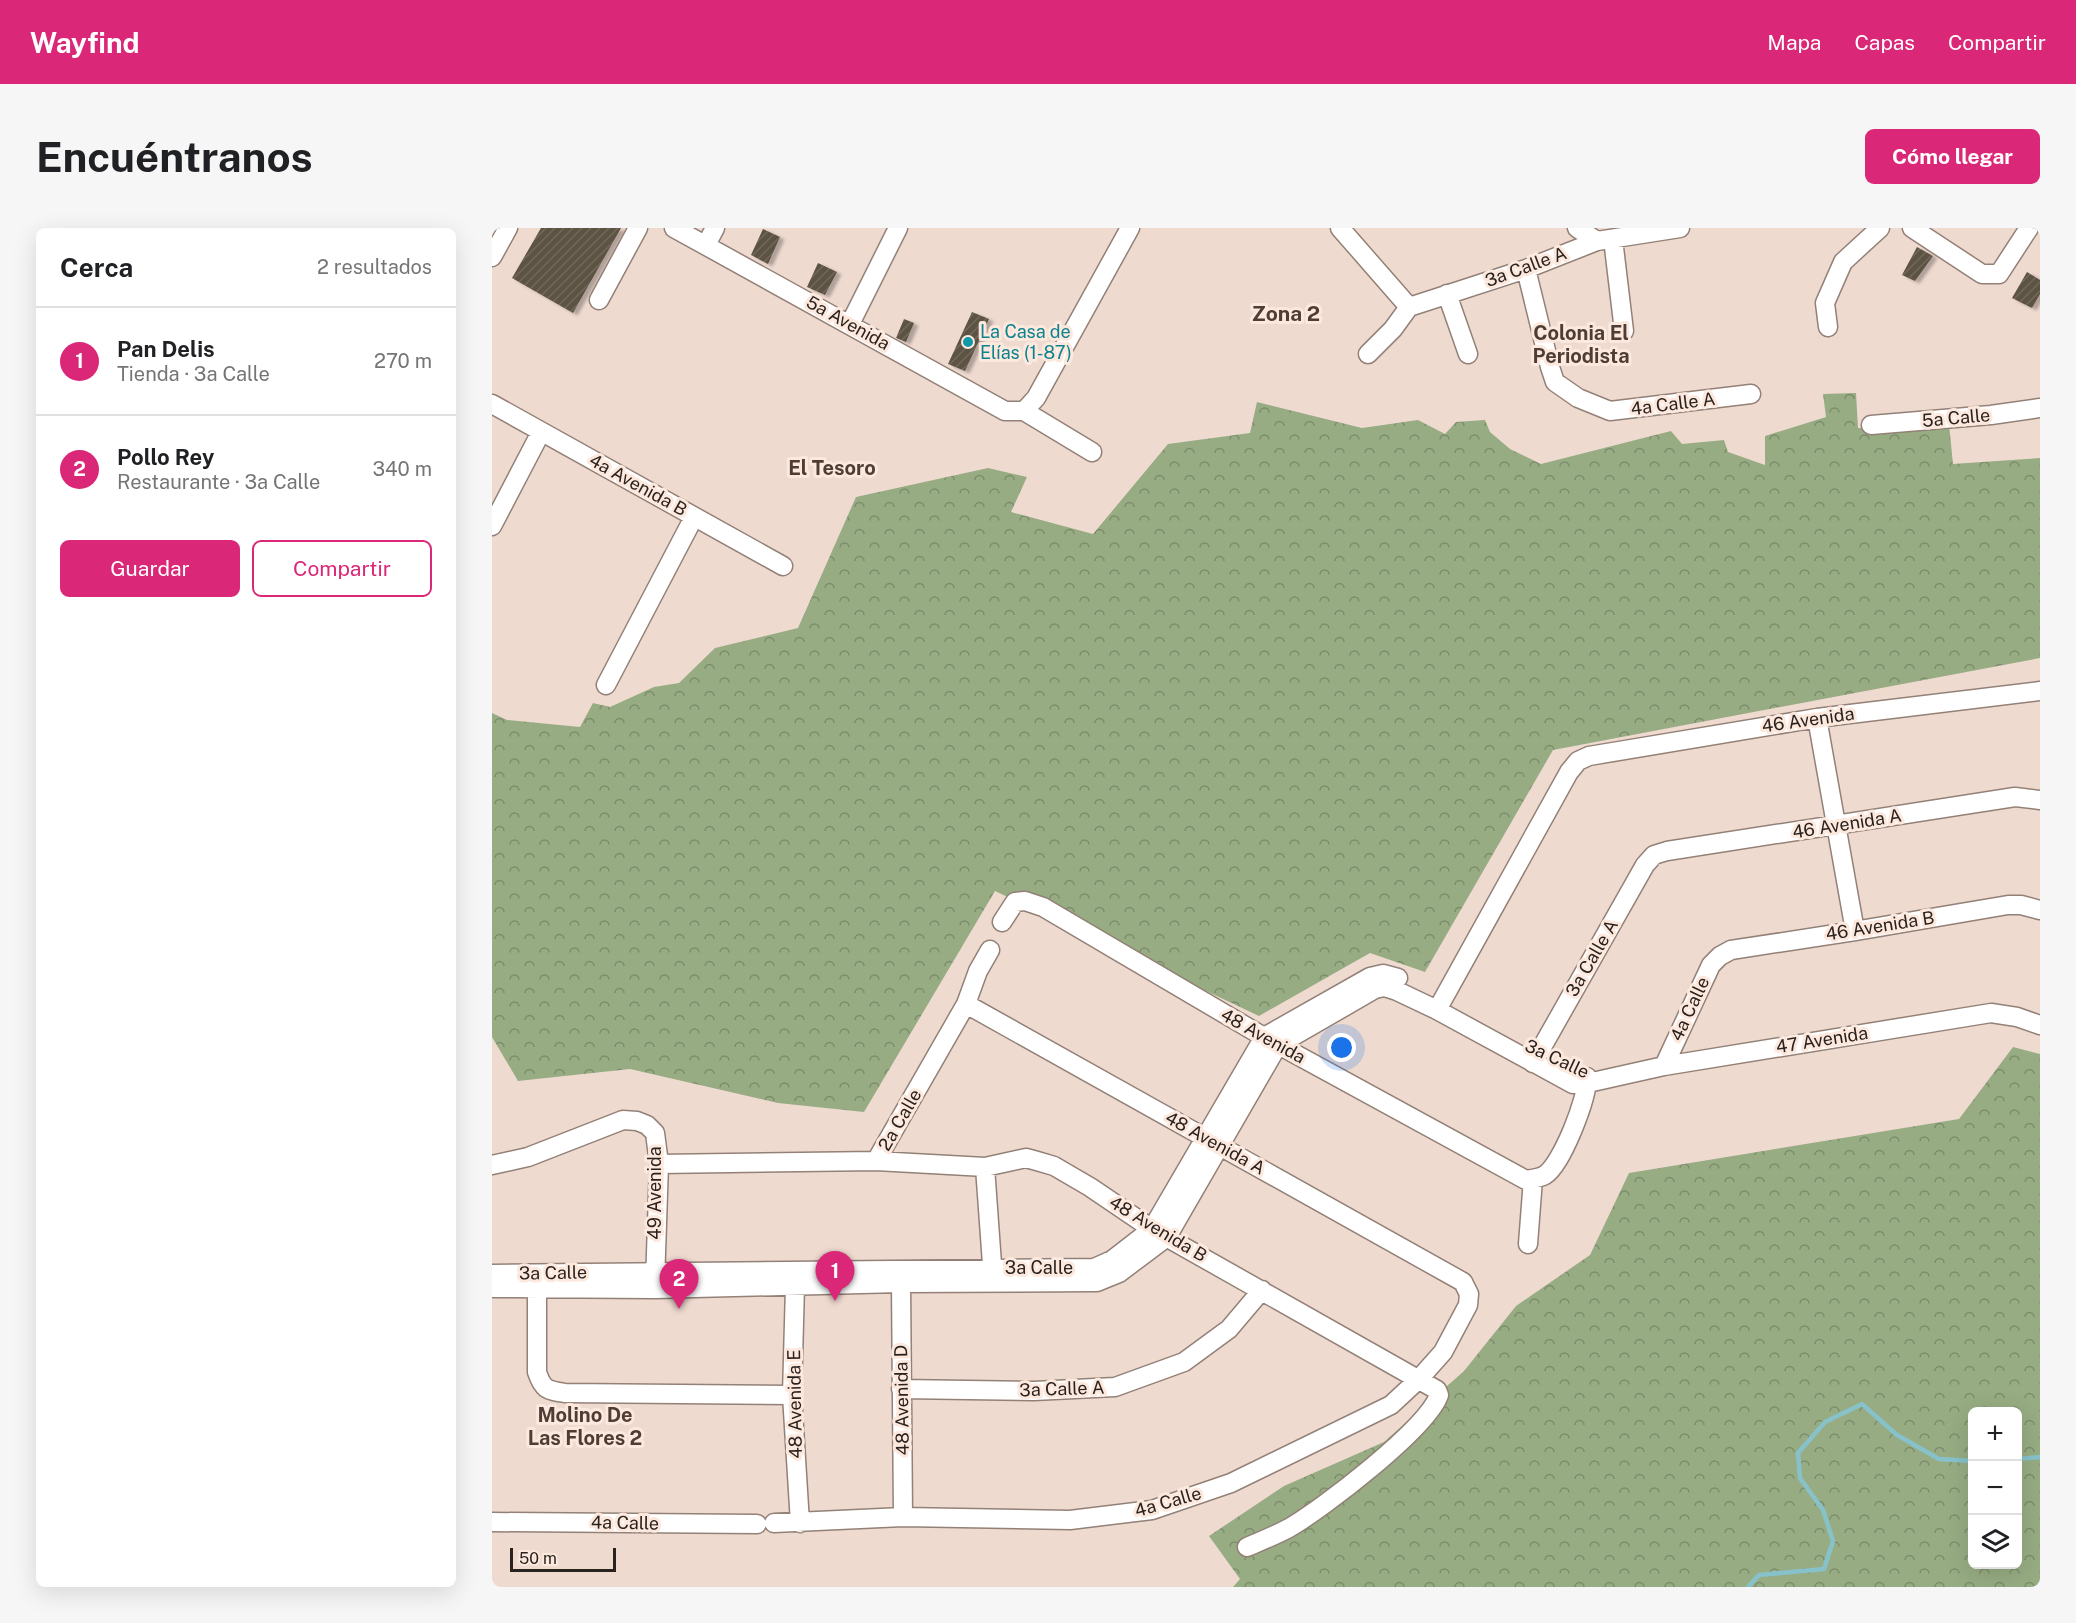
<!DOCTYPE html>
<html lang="es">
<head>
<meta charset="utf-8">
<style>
	:root { --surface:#fff; --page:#f6f6f6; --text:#202124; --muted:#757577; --line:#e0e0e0; --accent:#db2777 }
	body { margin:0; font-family:"Public Sans",sans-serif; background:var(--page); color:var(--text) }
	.controls { position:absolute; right:18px; bottom:18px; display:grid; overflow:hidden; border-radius:9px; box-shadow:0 6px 24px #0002 }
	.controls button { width:54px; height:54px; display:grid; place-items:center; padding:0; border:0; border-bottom:2px solid var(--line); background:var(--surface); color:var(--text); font:30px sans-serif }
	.scale { position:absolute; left:18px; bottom:15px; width:106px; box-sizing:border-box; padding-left:6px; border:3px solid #29221e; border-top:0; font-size:16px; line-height:21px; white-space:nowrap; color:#29221e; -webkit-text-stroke:4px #fde8dd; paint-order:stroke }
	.you { position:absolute; left:850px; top:820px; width:21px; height:21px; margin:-15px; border:4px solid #fff; border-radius:50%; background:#1a73e8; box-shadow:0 0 0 9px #1a73e833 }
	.badge { display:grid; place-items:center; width:39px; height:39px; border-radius:50%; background:var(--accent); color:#fff; font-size:20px; font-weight:700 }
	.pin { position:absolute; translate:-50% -50px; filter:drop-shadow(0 2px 3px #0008) }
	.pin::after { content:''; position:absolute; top:32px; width:21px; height:18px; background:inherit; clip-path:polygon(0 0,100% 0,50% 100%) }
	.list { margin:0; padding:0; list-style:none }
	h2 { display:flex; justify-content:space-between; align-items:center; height:78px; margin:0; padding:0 24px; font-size:26px }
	h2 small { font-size:20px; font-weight:400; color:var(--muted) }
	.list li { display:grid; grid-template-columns:39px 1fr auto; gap:18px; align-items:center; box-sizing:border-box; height:108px; padding:0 24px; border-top:2px solid var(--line) }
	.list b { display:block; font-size:22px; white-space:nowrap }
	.list p { margin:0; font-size:20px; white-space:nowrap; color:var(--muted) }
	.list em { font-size:20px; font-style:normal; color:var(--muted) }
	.actions { display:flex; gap:12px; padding:18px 24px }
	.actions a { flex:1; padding:14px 0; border:2px solid var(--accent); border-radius:9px; text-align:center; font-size:21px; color:var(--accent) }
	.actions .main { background:var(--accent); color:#fff }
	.icon { flex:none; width:33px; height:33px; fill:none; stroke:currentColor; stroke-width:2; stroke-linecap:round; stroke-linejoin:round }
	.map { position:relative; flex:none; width:1548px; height:1359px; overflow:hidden; border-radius:9px }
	header { display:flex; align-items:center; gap:36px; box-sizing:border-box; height:84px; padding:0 30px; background:var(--accent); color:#fff }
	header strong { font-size:28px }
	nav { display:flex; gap:33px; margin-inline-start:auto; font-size:21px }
	.intro { display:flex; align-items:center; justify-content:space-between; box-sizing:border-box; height:144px; padding:0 36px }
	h1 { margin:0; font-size:42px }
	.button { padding:15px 27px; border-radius:9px; background:var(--accent); color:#fff; font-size:21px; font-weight:700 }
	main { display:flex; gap:36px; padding:0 36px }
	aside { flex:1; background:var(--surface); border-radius:9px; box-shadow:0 6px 24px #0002 }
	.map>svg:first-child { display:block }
	.forest { fill:url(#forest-crowns); fill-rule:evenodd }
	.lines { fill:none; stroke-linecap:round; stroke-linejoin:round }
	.stream { stroke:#87c2cb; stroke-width:4.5 }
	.building { fill:url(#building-hatch); filter:url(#shadow) }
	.minor-casing { stroke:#938076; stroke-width:21 }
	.minor { stroke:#fff; stroke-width:18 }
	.culture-dot { fill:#0f9aa8; stroke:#fde8dd; stroke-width:2 }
	.labels { text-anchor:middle; stroke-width:6; stroke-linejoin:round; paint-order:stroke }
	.street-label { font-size:18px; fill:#29221e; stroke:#fde8dd }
	.culture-label { font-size:18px; fill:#0d838f; stroke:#fde8dd; text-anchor:start }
	.neighbourhood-label { font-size:20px; font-weight:bold; fill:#4e3d35; stroke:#fde8dd }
	.quarter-label { font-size:21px; font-weight:bold; fill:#4e3d35; stroke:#fde8dd }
</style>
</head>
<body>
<header>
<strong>Wayfind</strong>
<nav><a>Mapa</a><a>Capas</a><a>Compartir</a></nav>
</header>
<div class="intro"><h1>Encuéntranos</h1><a class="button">Cómo llegar</a></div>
<main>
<aside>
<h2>Cerca<small>2 resultados</small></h2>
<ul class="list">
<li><span class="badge">1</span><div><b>Pan Delis</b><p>Tienda · 3a Calle</p></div><em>270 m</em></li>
<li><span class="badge">2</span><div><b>Pollo Rey</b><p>Restaurante · 3a Calle</p></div><em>340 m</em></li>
</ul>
<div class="actions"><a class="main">Guardar</a><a>Compartir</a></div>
</aside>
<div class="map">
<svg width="1548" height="1359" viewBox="0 0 1548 1359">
	<defs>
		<pattern id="forest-crowns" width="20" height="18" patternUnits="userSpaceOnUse" patternTransform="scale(1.5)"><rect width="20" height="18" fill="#97ac83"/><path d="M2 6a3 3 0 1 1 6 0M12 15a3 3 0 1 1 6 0" fill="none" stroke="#7b8c6b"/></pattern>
		<pattern id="building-hatch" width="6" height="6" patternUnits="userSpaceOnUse" patternTransform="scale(1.5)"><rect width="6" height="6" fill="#5c5243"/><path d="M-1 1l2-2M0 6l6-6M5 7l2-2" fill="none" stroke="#70675b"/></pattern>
		<filter id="shadow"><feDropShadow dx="4.5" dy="2.5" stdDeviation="1.5" flood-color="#0004"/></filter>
	</defs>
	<rect width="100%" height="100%" fill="#efdad0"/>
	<!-- forest -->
	<path class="forest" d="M1364,165l2,35 91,-4 4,40 87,-6v200l-487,92 -128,222 -55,-19 -111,63 -264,-125 -131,221 -86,-9 -148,-34 -112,12 -26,-44v-324l15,7 73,7 13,-24 17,4 44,-20 25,-4 36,-35 83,-20 58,-131 132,-29 39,9 -16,35 82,22 75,-90 82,-11 7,-31 105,26 56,-8 27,14 11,-12 29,-2 5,12 20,17 31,15 130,-33 11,13 42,-4 4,12 37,13v-29l61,-19 -3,-23z
		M1521,819l27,7v533h-807l7,-8 -31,-43 75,-50 100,-44 80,-71 52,-65 74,-51 39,-82 330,-54zM1480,1184h46v152h-46z"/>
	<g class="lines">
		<!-- stream -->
		<path class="stream" d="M1526,1231l22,-2
			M1256,1359l11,-12 65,-6 9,-28 -10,-31 -23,-32 -2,-25 27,-31 37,-18 35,31 42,24 33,2"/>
	</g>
	<!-- building -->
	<path class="building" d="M49,0h80l-48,85 -61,-35z
		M271,1l17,8 -12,27 -17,-9z
		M1425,19l16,9 -18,25 -13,-6z
		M326,35l19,9 -12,23 -18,-8z
		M1535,44l13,8v14l-8,14 -20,-10z
		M480,84l17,7 -24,52 -17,-7z
		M412,91l10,4 -8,19 -10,-4z"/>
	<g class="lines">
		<defs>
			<path id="minor" d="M182,0l331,183h19l68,41
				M848,0l69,79
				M1085,0l20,13
				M1420,0l70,46h17l30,-46
				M1121,11l11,92
				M214,17l9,-17
				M0,29l16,-29
				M1034,41l24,98 5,15 23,16 32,13 141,-17
				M955,66l21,60
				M107,72l39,-72
				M917,79l117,-38 71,-28 83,-13
				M358,96l48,-96
				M1336,99l-3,-24 18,-41 37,-34
				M876,126l25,-25 16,-22
				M0,176l291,162
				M532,183l12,-13 94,-170
				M1379,197l120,-10 49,-7
				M0,298l49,-94
				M114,457l88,-168
				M1325,490l38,213
				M510,694l13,-20 10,-1 18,6 221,130 262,143c6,-1 14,-2 19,-5 17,-11 43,-78 42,-98
				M945,782l132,-238 9,-11 11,-5 228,-38 223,-27
				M1041,835l112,-198 9,-10 13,-4 348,-54 25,3
				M1172,838l47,-101 9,-9 11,-6 124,-19 153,-26h13l19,5
				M384,933l90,-157 12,-33 12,-21
				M167,936l217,-3 109,6 41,-9 11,3 17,5 36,21 62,42 285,161 2,5c-12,34 -117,114 -150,133 -13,7 -28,13 -42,19
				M0,937l36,-8 95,-37 14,1 10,4 8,8 4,31 -4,119
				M493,939l8,111
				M1036,1016l5,-65
				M0,1046l602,-6 18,-8 40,-31 112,-192 106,-60 13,-3 15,4
				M409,1055l2,234
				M303,1058l-3,109 8,128
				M0,1060l163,1 246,-6 196,-1 22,-9 48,-36 111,-192 97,-56 9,-2 13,4 40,19 136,74 15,-1 76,-17 327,-53 26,4 23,8
				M45,1060v84c6,18 10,18 28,21l227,2
				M409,1161l133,2 81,-4 69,-25 45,-33 33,-39
				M0,1294l265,2
				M282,1295l129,-6 167,3 82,-10 79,-27 160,-78 28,-26 24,-27 25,-47 1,-11 -6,-12 -497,-278"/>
		</defs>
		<!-- minor casing -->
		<use href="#minor" class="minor-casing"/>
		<!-- minor -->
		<use href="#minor" class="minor"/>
	</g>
	<!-- markers -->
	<circle class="culture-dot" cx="476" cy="114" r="6"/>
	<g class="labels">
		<!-- street labels -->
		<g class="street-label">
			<text transform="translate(1034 39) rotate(-20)" y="6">3a Calle A</text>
			<text transform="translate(356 95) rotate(29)" y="6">5a Avenida</text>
			<text transform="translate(1181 176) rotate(-7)" y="6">4a Calle A</text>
			<text transform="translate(1464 190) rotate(-5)" y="6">5a Calle</text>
			<text transform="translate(146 257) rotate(29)" y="6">4a Avenida B</text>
			<text transform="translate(1316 492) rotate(-8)" y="6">46 Avenida</text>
			<text transform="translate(1355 596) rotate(-9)" y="6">46 Avenida A</text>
			<text transform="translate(1388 698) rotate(-9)" y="6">46 Avenida B</text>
			<text transform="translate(1100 730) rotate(-60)" y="6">3a Calle A</text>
			<text transform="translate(1198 781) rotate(-65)" y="6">4a Calle</text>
			<text transform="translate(771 808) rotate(29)" y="6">48 Avenida</text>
			<text transform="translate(1330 812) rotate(-9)" y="6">47 Avenida</text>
			<text transform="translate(1065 831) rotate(25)" y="6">3a Calle</text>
			<text transform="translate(408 892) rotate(-60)" y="6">2a Calle</text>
			<text transform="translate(723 915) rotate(29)" y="6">48 Avenida A</text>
			<text transform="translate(163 965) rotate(-90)" y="6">49 Avenida</text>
			<text transform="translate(666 1001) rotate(31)" y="6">48 Avenida B</text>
			<text x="547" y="1046">3a Calle</text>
			<text transform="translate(61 1045) rotate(-1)" y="6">3a Calle</text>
			<text transform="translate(570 1161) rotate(-2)" y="6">3a Calle A</text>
			<text transform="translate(410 1172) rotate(-91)" y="6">48 Avenida D</text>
			<text transform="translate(303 1176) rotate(-91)" y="6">48 Avenida E</text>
			<text transform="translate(676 1274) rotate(-16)" y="6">4a Calle</text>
			<text transform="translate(133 1295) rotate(1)" y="6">4a Calle</text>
		</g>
		<!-- culture labels -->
		<g class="culture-label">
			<text x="488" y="110">La Casa de<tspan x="488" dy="21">Elías (1-87)</tspan></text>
		</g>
		<!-- neighbourhood labels -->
		<g class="neighbourhood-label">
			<text x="1089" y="112">Colonia El<tspan x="1089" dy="23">Periodista</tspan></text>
			<text x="340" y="247">El Tesoro</text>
			<text x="93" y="1194">Molino De<tspan x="93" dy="23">Las Flores 2</tspan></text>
		</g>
		<!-- quarter labels -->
		<g class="quarter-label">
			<text x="794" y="93">Zona 2</text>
		</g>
	</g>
</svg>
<div class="controls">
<button>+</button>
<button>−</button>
<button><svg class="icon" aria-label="layers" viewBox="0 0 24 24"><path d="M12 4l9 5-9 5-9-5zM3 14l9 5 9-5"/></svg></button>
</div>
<div class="scale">50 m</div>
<div class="you"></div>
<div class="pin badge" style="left:343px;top:1073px">1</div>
<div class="pin badge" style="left:187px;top:1081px">2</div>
</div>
</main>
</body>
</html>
